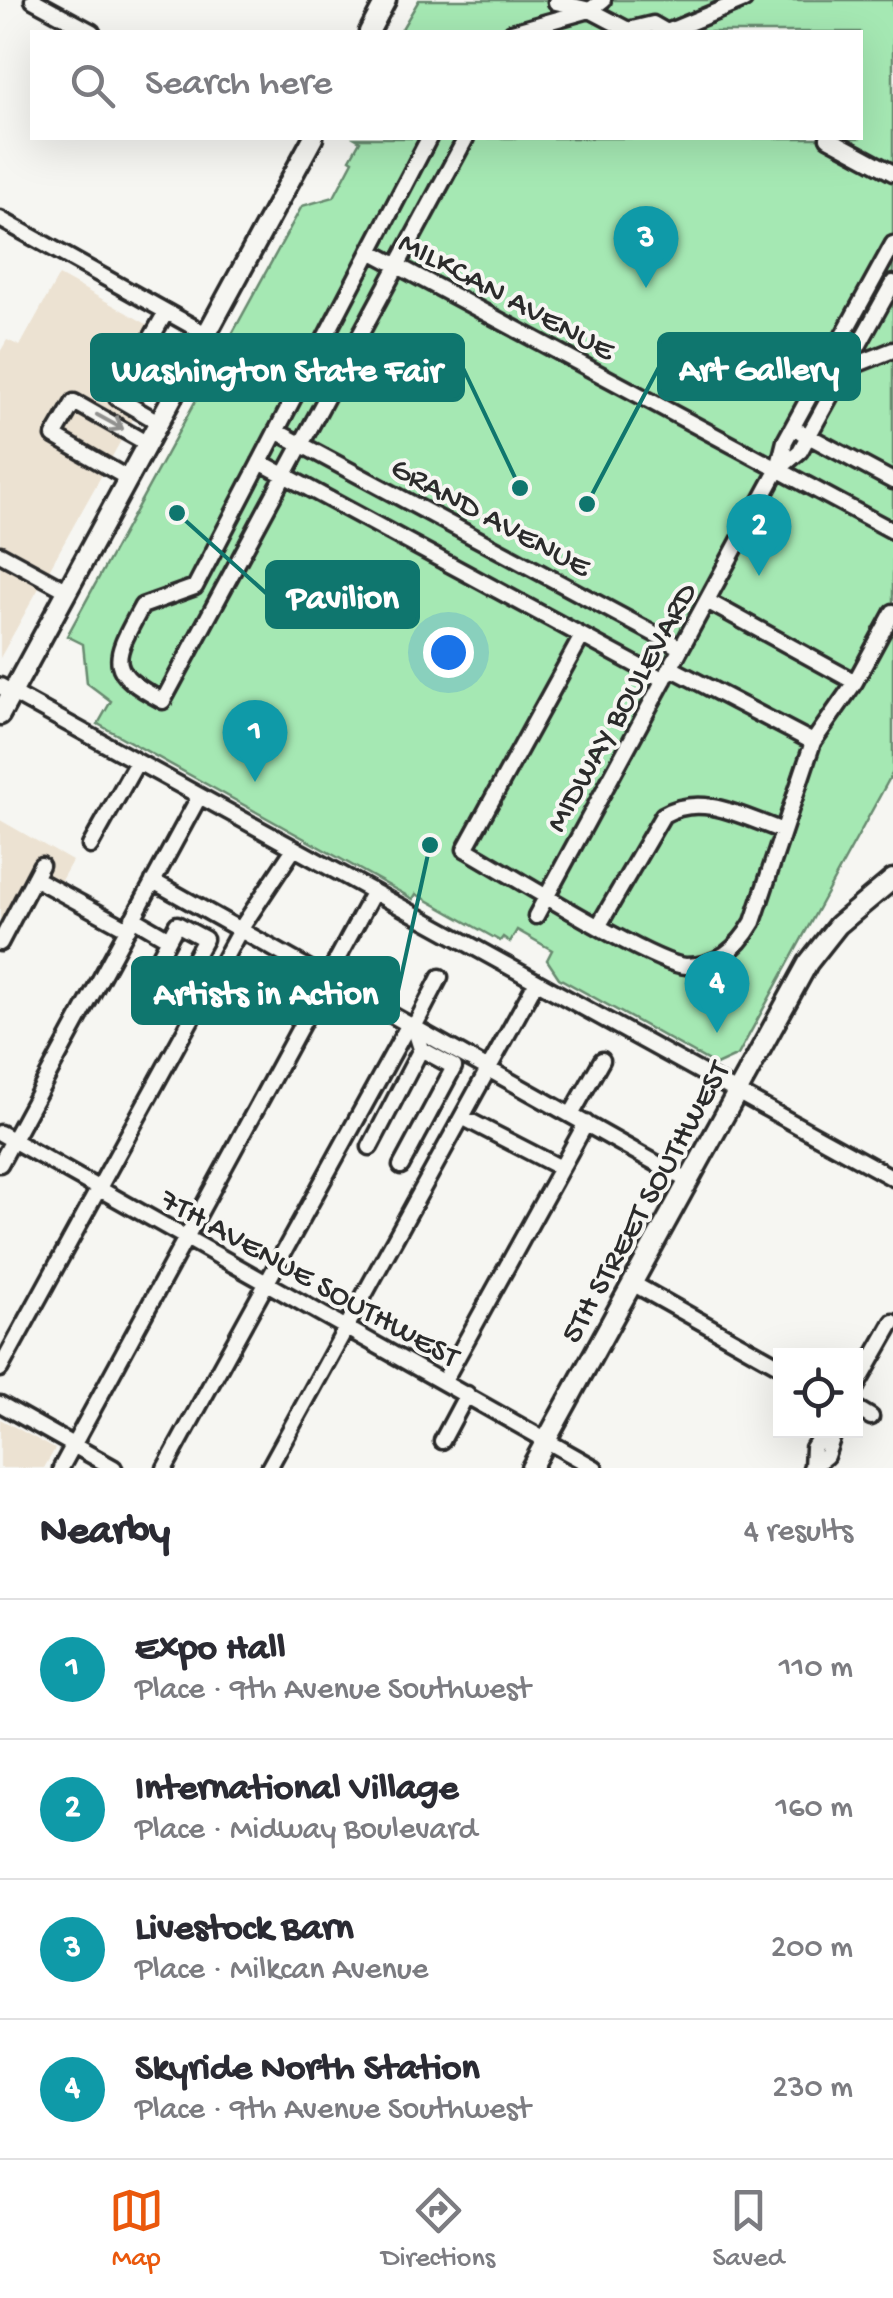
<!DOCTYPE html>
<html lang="en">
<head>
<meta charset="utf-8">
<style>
	:root { --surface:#fff; --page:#f2f2f3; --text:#2b2b33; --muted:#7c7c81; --line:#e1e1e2; --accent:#ea580c }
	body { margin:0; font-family:"Gochi Hand",sans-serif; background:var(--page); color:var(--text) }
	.controls { position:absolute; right:30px; bottom:30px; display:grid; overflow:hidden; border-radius:0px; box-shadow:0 10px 40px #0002 }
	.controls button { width:90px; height:90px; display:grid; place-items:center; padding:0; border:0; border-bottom:2px solid var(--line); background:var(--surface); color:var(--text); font:50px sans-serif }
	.you { position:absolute; left:448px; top:652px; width:35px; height:35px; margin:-25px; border:8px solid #fff; border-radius:50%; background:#1a73e8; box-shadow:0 0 0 15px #1a73e833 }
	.badge { display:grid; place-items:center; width:65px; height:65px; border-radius:50%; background:var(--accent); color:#fff; font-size:32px; font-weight:700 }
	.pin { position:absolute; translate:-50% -82px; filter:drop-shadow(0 2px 5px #0008) }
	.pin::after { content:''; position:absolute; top:52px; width:35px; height:30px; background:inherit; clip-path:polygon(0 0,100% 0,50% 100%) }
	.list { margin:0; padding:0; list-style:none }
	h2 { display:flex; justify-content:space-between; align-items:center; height:130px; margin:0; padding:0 40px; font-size:42px }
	h2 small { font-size:32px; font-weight:400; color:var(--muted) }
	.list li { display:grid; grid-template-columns:65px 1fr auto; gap:30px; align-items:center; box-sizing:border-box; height:140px; padding:0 40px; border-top:2px solid var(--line) }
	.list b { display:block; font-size:38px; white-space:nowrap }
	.list p { margin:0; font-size:32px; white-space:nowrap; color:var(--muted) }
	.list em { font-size:32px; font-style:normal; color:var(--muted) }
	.icon { flex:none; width:55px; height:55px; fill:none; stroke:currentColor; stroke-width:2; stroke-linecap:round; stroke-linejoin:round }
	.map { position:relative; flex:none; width:893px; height:1468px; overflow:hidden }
	.search { position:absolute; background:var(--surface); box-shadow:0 10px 40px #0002; left:30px; right:30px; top:30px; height:110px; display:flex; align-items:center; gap:25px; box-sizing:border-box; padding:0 35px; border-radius:0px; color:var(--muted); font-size:38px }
	.sheet { height:690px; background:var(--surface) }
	nav { display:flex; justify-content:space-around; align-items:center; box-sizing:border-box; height:140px; border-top:2px solid var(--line); background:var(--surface); font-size:28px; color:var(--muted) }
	nav a { display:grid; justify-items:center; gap:5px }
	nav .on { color:var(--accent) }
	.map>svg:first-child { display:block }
	.built { fill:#ece2d2 }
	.green { fill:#a5e8b3; stroke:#688a6f; stroke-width:2.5 }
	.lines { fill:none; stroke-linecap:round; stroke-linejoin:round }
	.minor-casing { stroke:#2b2b2b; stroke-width:21 }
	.major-casing { stroke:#2b2b2b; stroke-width:25 }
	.minor { stroke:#f6f6f2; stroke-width:14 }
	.major { stroke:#f6f6f2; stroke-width:18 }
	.oneway { stroke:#90908e }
	.labels { text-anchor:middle; stroke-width:8; stroke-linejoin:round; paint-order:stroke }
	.street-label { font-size:32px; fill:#2b2b2b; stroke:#f6f6f2 }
	.leader { fill:none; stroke:#0f766e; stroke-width:4 }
	.callout-dot { fill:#0f766e; stroke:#f6f6f2; stroke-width:4 }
	.callout { fill:#0f766e; stroke:#0f766e; stroke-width:4 }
	.callout-label { font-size:35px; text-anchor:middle; font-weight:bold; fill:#fff }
</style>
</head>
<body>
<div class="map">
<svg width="893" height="1468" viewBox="0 0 893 1468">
	<rect width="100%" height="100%" fill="#f6f6f2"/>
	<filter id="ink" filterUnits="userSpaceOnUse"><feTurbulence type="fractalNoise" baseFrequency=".01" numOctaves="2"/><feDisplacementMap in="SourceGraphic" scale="20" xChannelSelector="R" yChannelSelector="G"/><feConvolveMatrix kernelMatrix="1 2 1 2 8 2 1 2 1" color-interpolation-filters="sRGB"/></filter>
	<g filter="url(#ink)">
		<!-- built -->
		<path class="built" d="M59,275l111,62 3,10 -173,311v-306l7,-12 13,6z
			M0,820l72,41 -13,23 -23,-13 -36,69z
			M0,1419l55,30 -11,19h-44z"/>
		<!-- green -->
		<path class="green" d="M419,0h474v772l-155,283 -22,10 -157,-87 -12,-18 5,-10 -35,-20 -7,12 -7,-5 -3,4 -84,-47 -3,5 -315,-175 13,-23 -24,-18 -4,-39 -16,-8 235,-430 32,-9 19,-36 -3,-2 10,-18 -5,-3h505v-106h-460z"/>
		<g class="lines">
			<defs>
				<path id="minor" d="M33,0l59,32
					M556,2l34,8 13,-10
					M628,30l25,-6 14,8 77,-32
					M512,32l78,-22 42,22
					M429,138l-234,449 -53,19c-29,54 -38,64 21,95l303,-563
					M828,138l65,35
					M0,219l208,116
					M370,251l523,280
					M845,369l48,-19
					M160,423l-43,-25 49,-86
					M276,431l405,217
					M801,432l92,49
					M260,462l404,218
					M779,469l21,-18 93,-168
					M129,479l-75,-43 20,-34 74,42
					M0,554l68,37
					M707,601l148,81
					M582,636l-117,213c40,22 188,116 221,117 32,0 52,-18 67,-44l60,-180 42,-60 38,-70
					M671,668l142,74
					M0,686l893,492
					M90,846l47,-84
					M34,878l94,51
					M153,881l535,300
					M536,916l242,-447 7,-28 108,-197
					M133,918l36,21
					M599,925l64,-110c39,-23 80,2 120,16
					M0,943l41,-78
					M155,965l22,-41 28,15 -23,42
					M571,1115l31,-55
					M462,1117l99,51
					M0,1133l595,335
					M370,1147l51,-98 -7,-22 26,-50
					M0,1164l199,-367
					M401,1166l53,-99 -33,-18
					M632,1283l148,83
					M0,1369l240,-439 53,-80
					M444,1381l142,-258
					M856,1387l37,-65
					M0,1404l114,64
					M856,1408l15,9
					M442,1441l25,-47
					M812,1467l1,-19 11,-18
					M61,1468l312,-575
					M165,1468l244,-444
					M269,1468l266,-484
					M811,1468l15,-12 9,-26"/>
				<path id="major" d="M369,32l17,-32
					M0,715l313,-577
					M531,1468l277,-505 30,-38 55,-46"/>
			</defs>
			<!-- minor casing -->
			<use href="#minor" class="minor-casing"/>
			<!-- major casing -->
			<use href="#major" class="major-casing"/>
			<!-- minor -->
			<use href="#minor" class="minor"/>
			<!-- major -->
			<use href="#major" class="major"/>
		</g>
		<!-- one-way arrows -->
		<defs><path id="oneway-shaft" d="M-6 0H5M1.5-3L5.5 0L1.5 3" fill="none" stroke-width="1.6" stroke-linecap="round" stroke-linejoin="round" transform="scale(2.5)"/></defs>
		<use class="oneway" href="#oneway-shaft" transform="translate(110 422) rotate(29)"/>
	</g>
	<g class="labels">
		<!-- street labels -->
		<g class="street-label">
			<text transform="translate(508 294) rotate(28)" y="11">MILKCAN AVENUE</text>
			<text transform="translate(492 515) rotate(28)" y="11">GRAND AVENUE</text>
			<text transform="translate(619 706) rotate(-61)" y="11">MIDWAY BOULEVARD</text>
			<text transform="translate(643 1201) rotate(-61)" y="11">5TH STREET SOUTHWEST</text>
			<text transform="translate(311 1276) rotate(29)" y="11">7TH AVENUE SOUTHWEST</text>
		</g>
	</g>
	<!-- callouts -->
	<path class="leader" d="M587 504L659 367M520 488L463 368M177 513L267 594M430 845L398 991"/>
	<g class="callout-dot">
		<circle cx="587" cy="504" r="10"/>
		<circle cx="520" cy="488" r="10"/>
		<circle cx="177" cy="513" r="10"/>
		<circle cx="430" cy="845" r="10"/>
	</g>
	<g class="callout">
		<rect x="659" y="334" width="200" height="65" rx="10"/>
		<rect x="92" y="335" width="371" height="65" rx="10"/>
		<rect x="267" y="562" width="151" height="65" rx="10"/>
		<rect x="133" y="958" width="265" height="65" rx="10"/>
	</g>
	<g class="callout-label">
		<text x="759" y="379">Art Gallery</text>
		<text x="277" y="380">Washington State Fair</text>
		<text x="343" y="607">Pavilion</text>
		<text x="266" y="1003">Artists in Action</text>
	</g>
</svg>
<div class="controls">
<button><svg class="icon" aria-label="locate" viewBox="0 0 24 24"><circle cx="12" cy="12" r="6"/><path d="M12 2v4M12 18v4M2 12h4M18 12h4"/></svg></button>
</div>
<div class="you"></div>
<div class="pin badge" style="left:255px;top:782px;background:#0f9aa8">1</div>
<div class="pin badge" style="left:759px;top:576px;background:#0f9aa8">2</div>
<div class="pin badge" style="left:646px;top:288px;background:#0f9aa8">3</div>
<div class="pin badge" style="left:717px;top:1033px;background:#0f9aa8">4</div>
<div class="search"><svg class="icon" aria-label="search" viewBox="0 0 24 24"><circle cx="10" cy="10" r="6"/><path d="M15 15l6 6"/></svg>Search here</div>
</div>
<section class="sheet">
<h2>Nearby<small>4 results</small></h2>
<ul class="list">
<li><span class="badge" style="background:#0f9aa8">1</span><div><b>Expo Hall</b><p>Place · 9th Avenue Southwest</p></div><em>110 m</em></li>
<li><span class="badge" style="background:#0f9aa8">2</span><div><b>International Village</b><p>Place · Midway Boulevard</p></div><em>160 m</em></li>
<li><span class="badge" style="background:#0f9aa8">3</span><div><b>Livestock Barn</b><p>Place · Milkcan Avenue</p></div><em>200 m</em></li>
<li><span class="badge" style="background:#0f9aa8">4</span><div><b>Skyride North Station</b><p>Place · 9th Avenue Southwest</p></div><em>230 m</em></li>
</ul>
</section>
<nav>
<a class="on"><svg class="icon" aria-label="map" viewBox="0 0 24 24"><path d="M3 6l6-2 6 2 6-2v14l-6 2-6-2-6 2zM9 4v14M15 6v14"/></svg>Map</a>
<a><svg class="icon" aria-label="directions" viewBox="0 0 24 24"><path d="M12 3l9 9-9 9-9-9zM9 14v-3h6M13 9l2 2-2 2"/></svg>Directions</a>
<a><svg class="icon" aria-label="saved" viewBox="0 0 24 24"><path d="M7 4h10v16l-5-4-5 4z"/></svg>Saved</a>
</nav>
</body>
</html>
